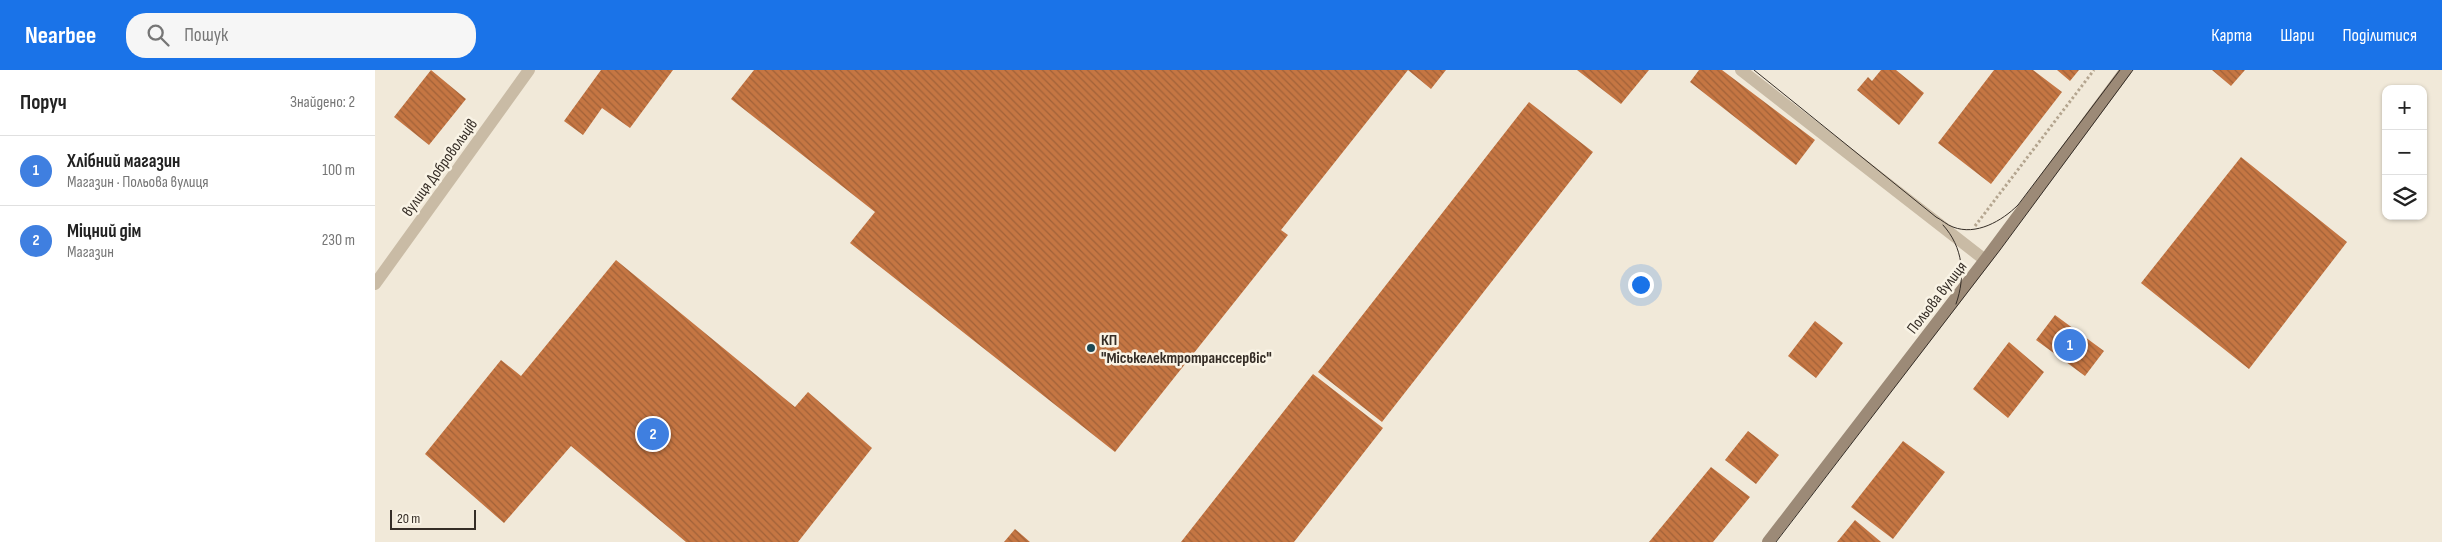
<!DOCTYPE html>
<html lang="uk">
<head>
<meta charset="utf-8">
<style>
	:root { --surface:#fff; --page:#f6f6f6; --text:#222; --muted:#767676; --line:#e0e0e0; --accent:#1a73e8 }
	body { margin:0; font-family:"Sofia Sans Condensed",sans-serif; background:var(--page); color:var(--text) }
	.controls { position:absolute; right:15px; top:15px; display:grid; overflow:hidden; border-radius:10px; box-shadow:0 1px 4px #0004 }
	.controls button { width:45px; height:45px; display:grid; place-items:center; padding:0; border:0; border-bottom:1px solid var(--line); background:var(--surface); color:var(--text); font:25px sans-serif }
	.scale { position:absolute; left:15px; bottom:12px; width:86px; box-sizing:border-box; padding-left:5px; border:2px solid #352d26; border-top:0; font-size:14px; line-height:18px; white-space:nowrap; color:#352d26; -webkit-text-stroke:4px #f9f3e5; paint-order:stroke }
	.you { position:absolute; left:1265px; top:214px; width:18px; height:18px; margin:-12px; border:4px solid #fff; border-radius:50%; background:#1a73e8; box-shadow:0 0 0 8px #1a73e833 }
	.badge { display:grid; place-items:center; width:32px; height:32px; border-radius:50%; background:var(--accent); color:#fff; font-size:16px; font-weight:700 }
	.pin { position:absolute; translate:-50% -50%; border:2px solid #fff; box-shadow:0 1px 5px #0006 }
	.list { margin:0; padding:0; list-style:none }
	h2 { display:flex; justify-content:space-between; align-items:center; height:65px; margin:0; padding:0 20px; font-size:21px }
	h2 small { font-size:16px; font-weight:400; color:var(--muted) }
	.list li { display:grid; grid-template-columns:32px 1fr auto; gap:15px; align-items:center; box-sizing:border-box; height:70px; padding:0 20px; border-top:1px solid var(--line) }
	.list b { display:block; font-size:19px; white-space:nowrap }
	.list p { margin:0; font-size:16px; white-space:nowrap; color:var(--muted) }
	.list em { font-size:16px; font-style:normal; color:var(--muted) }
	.icon { flex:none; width:28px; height:28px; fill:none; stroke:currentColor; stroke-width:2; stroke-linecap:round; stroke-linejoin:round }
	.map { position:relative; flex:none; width:2067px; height:472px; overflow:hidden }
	header { display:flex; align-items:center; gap:30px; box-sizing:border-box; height:70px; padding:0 25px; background:var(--accent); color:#fff }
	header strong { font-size:24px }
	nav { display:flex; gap:28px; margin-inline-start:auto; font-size:18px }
	.search { width:350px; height:45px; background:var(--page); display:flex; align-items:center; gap:12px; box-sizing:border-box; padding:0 18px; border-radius:20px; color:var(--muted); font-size:19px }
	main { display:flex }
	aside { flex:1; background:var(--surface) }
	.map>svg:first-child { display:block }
	.building { fill:url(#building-back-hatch) }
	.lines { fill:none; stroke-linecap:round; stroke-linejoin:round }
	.path { stroke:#b4a58f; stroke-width:3; stroke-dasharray:2.5 2.5; stroke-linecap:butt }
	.street { stroke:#c9bba5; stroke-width:12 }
	.secondary { stroke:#9c8a77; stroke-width:12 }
	.tram { stroke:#352d26; stroke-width:1 }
	.poi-dot { fill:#1c4956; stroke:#f9f3e5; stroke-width:2 }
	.labels { text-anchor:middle; stroke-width:5; stroke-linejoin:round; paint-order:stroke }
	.street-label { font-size:16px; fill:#352d26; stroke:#f9f3e5 }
	.poi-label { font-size:16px; font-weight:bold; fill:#352d26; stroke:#f9f3e5; text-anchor:start }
</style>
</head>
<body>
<header>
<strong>Nearbee</strong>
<div class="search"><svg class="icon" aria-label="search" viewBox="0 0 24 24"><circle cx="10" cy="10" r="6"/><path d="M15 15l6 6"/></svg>Пошук</div>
<nav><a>Карта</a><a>Шари</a><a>Поділитися</a></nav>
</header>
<main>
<aside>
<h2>Поруч<small>Знайдено: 2</small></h2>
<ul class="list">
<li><span class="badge" style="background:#3f7fe0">1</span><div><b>Хлібний магазин</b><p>Магазин · Польова вулиця</p></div><em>100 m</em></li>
<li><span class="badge" style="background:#3f7fe0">2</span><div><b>Міцний дім</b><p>Магазин</p></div><em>230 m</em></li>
</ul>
</aside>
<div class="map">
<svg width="2067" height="472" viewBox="0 0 2067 472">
	<defs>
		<pattern id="building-back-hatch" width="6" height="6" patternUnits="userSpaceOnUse" patternTransform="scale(1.25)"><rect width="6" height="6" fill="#c57643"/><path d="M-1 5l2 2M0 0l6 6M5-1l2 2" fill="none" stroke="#a16138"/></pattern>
	</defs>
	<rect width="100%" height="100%" fill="#f1e9d9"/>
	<!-- building -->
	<path class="building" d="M56,0l35,29 -37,46 -35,-28z
		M226,0h72l-43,58 -28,-20 -19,27 -19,-14z
		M379,0h692l-15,19 -23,-19 -127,160 7,5 -173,217 -265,-209 25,-31 -144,-113z
		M1202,0h72l-28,34z
		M1324,0h23l93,70 -19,25 -106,-83z
		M1506,0h15l28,23 -25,32 -42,-35 11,-13 4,4z
		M1619,0h39l29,22 -71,92 -53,-41z
		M1682,0h22l-9,11z
		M1837,0h33l-14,16z
		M1154,32l64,50 -211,270 -64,-50z
		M1866,87l106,85 -98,127 -108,-86z
		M241,190l179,147 13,-15 64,56 -74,94h-112l-115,-96 -67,77 -79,-69 76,-94 20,16z
		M1680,245l49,36 -19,25 -49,-36z
		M1440,251l28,22 -27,35 -28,-22z
		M1634,272l35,30 -36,46 -35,-29z
		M938,304l70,54 -89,114h-113z
		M1373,361l31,24 -23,29 -31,-24z
		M1528,371l42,31 -52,67 -42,-32z
		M1336,397l39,30 -37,45h-64z
		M1480,450l26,22h-44z
		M640,459l15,13h-26z"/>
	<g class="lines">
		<!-- path -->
		<path class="path" d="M1600,156l119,-156"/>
		<!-- street -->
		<path class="street" d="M1366,0l244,190
			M0,214l154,-214"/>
		<!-- secondary -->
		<path class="secondary" d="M1393,472l217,-282 141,-190"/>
		<!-- tram -->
		<path class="tram" d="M1379,0l182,147c6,3 11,8 17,10 23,9 49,-6 65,-22l102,-135
			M1568,155c20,22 23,51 13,79
			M1401,472l224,-292 133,-180"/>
	</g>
	<!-- markers -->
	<circle class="poi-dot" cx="716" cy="278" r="5"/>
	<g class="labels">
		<!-- street labels -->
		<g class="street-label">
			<text transform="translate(64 97) rotate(-54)" y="6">вулиця Добровольців</text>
			<text transform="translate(1561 227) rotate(-52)" y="6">Польова вулиця</text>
		</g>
		<!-- poi labels -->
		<g class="poi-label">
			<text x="726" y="275">КП<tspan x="726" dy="18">"Міськелектротранссервіс"</tspan></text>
		</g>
	</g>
</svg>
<div class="controls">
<button>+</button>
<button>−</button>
<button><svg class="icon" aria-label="layers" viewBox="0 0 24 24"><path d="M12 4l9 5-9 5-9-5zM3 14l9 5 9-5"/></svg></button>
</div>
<div class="scale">20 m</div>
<div class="you"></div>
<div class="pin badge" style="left:1695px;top:275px;background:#3f7fe0">1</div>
<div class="pin badge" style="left:278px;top:364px;background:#3f7fe0">2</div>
</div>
</main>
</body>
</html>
